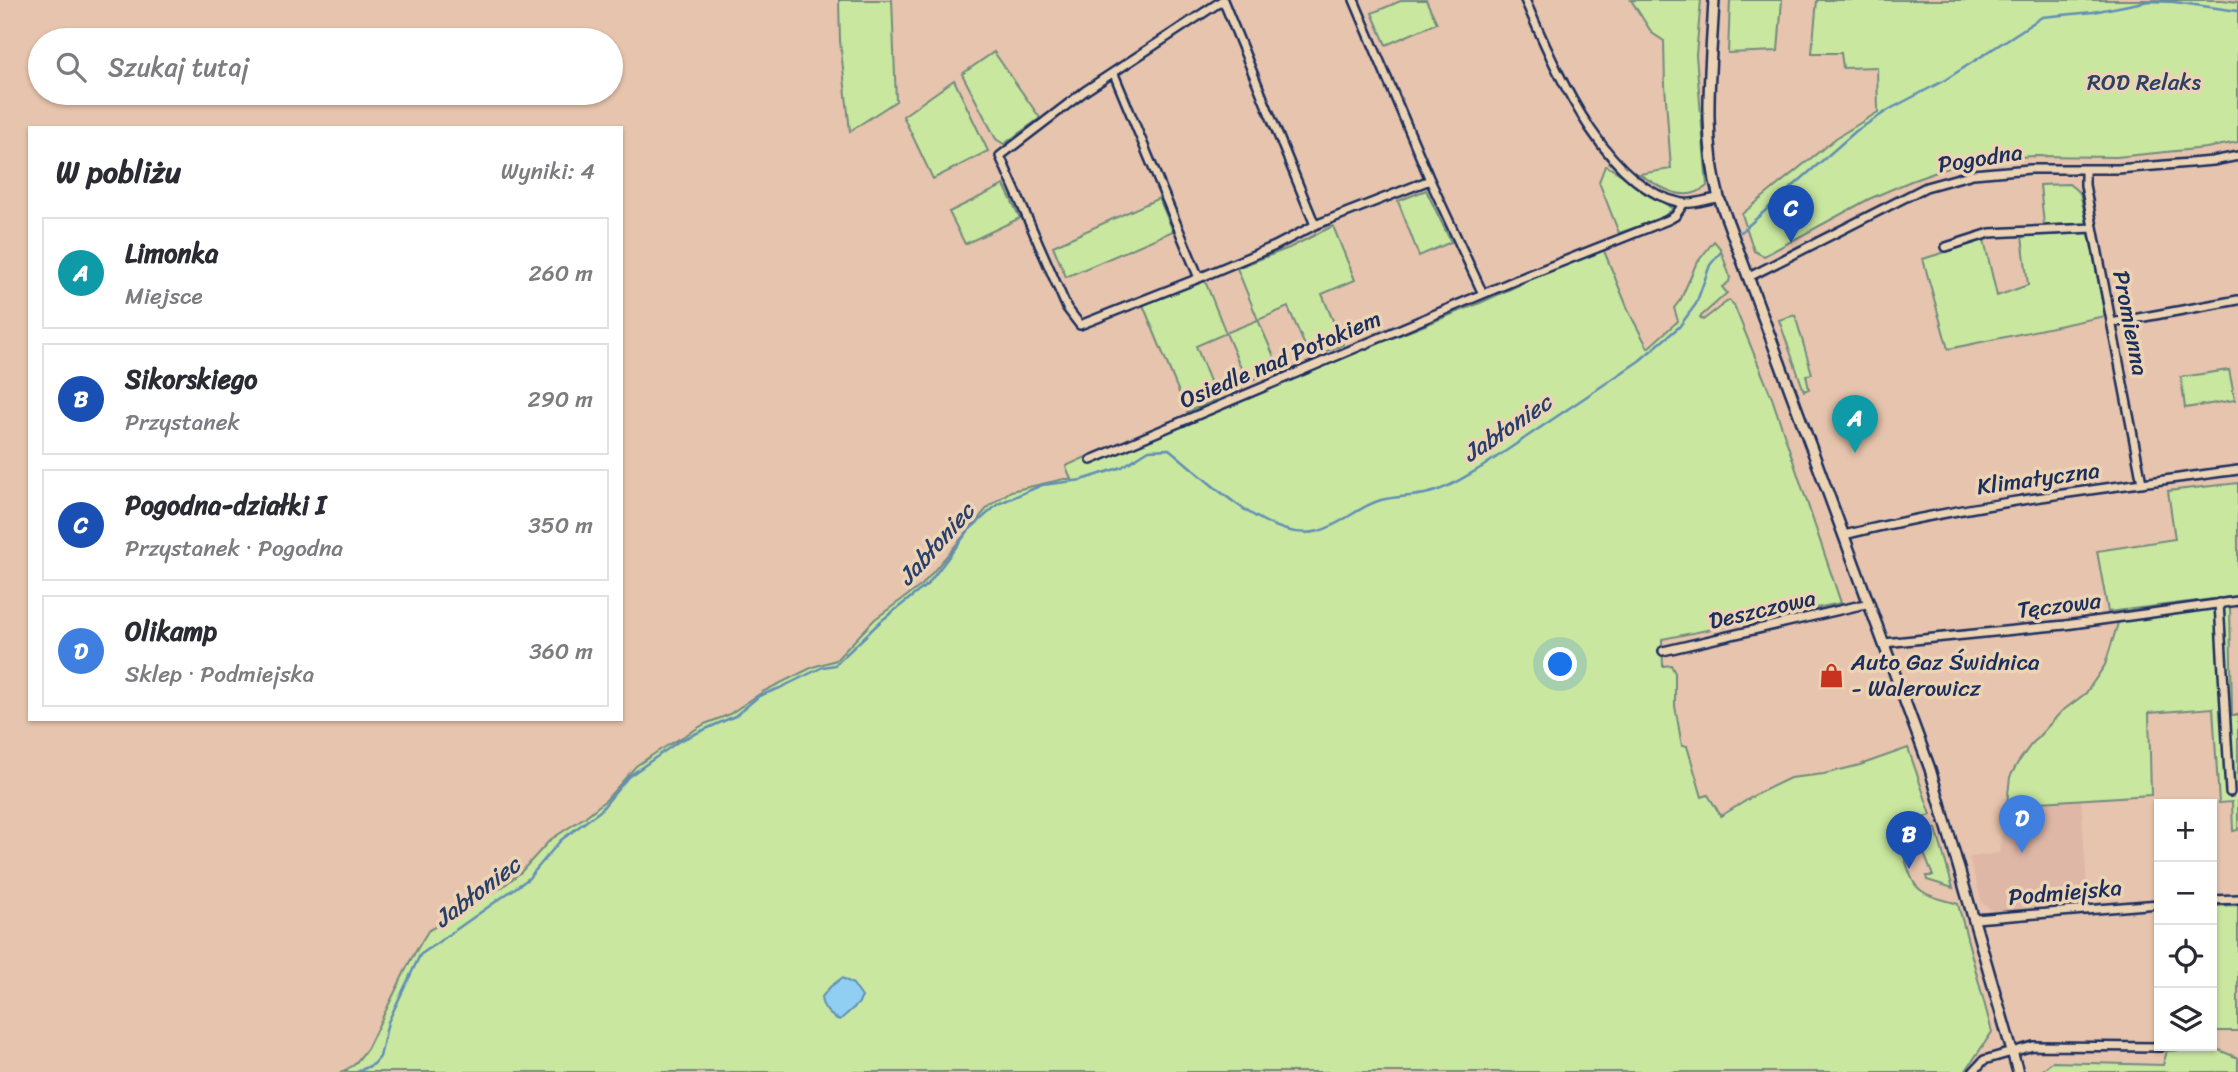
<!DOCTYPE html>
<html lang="pl">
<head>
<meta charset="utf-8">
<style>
	:root { --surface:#fff; --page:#f2f2f3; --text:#2b2b33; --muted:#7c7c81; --line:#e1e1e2; --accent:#111827 }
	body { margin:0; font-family:Sriracha,sans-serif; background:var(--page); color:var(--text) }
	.controls { position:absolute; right:21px; bottom:21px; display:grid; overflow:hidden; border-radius:0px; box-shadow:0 2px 5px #0004 }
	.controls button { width:63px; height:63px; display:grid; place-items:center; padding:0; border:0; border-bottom:2px solid var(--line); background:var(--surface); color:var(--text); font:35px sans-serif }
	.you { position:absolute; left:1561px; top:665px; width:24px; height:24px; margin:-18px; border:5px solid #fff; border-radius:50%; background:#1a73e8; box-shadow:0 0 0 10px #1a73e833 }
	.badge { display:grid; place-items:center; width:46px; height:46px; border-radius:50%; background:var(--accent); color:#fff; font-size:23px; font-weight:700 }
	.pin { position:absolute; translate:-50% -58px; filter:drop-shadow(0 2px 4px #0008) }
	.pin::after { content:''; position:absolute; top:37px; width:24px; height:21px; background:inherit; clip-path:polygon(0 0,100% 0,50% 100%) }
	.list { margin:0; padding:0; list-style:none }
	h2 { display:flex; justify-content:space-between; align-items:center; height:91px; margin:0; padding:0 28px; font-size:30px }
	h2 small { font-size:23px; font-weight:400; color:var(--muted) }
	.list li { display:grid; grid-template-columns:46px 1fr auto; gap:21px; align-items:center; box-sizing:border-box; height:112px; margin:0 14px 14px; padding:0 14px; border:2px solid var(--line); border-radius:0px }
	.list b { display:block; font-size:26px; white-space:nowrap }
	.list p { margin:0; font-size:23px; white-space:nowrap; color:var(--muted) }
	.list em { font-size:23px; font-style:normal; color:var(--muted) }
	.icon { flex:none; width:38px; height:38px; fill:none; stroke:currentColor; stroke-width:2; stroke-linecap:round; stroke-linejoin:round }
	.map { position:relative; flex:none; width:2238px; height:1072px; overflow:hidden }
	.search { position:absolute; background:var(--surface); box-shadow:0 2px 5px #0004; left:28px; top:28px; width:595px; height:77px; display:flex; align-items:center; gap:18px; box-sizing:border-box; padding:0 24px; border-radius:38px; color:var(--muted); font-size:26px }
	.panel { position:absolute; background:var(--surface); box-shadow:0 2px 5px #0004; left:28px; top:126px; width:595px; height:595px; border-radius:0px }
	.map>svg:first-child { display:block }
	.built { fill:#dfb7a7 }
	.green { fill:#c9e79f; stroke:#728b7e; stroke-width:2 }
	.water { fill:#90cff1; stroke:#618fb6; stroke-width:2 }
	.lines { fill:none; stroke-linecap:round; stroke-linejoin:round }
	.stream { stroke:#618fb6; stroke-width:2.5 }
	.minor-casing { stroke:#1b2f5e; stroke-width:12 }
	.tertiary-casing { stroke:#1b2f5e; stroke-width:14 }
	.minor { stroke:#ecd3b4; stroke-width:7 }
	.tertiary { stroke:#ecd3b4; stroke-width:9 }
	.labels { text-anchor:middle; stroke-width:7; stroke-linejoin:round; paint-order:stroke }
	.park-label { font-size:23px; fill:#2c4164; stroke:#ecd3b4 }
	.street-label { font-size:23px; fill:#1b2f5e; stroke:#ecd3b4 }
	.poi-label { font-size:23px; fill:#1b2f5e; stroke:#ecd3b4; text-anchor:start }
	.water-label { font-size:24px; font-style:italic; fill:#273f6d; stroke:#ecd3b4 }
</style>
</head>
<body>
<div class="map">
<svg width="2238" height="1072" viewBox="0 0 2238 1072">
	<rect width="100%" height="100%" fill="#e7c4ad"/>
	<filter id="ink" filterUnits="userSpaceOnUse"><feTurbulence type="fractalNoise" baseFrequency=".0143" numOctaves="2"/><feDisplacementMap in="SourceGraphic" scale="14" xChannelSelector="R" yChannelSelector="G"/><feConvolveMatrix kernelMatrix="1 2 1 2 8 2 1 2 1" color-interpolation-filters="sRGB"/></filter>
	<g filter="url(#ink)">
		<!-- built -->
		<path class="built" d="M2081,799l7,104 -94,9 -12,-9 -13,-46 30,-4 6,-48z"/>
		<!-- green -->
		<path class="green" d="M839,0h53l4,101 -46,30 -10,-90z
			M1403,0h23l11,23 -51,22 -14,-32z
			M1631,0h70l-5,55 11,131c-22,19 -47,1 -68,-12l32,-5 -6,-84 -1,-44 -12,-8z
			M1730,0h52l-4,51 -50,2z
			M1817,0h405l16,2v140l-32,6 -90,9 -82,-1 -63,4 -60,21 -42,18 -105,57 -10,-5 -12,-37 94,-76 42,-26 -1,-45 -34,1 -2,-15h-29z
			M994,52l46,66 -36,26 -8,-5 -34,-65z
			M954,80l34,71 -55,28 -30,-63z
			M1605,166c8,1 56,35 68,43l-13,10 -41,14 -20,-51z
			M2069,184l11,9 7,31 -43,1 -4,-40z
			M1004,185l16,33 -55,26 -16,-32z
			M1426,190l25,52 -32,14 -21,-55z
			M1159,198l14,33 -107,46 -13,-31z
			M1333,226l22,54 -33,14 21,51 -33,12 -22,-50 -30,13 21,48 -32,14 -21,-49 -30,13 21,53 -30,13 -44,-107 62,-24 21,52 32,-13 -21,-52 52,-20z
			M2089,233l16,83 -157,33 -25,-90 61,-19 13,56 31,-11 -6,-49z
			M1617,240l-13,11 26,63 18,34 30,-27 -4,-13 7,-9 15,-35 18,-23 6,7 10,29 -1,5 -7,5 5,6 -27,24 3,3 26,-20 5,5 38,93 69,205 -179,36 1,27 8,-1 4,8v33l7,40h5l15,51 6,-2 13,21 36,-22 33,-16 34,-4 36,-9 48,-17 23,67c-32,11 -34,24 -23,53 3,9 6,18 14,23 9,7 24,9 36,13l34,128 -27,40h-1623l12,-7 13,-16 43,-88 18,-30 73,-43 20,-16 29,-32 35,-23 21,-17 30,-34 24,-16 45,-26 23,-9 36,-24 49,-24 23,-7 39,-41 47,-34 67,-79 22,-15 53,-12h7l-5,-13 22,-10 4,8 81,-38 307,-123z
			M1795,315l17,59 -6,1 3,14 -5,2 -25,-71z
			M2229,370l6,30 -50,8 -4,-31z
			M2238,483v113l-130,16 -11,-61 78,-12 -7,-48z
			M2230,606l2,109h6v115l-5,1 -1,-29 -13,1 -6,-95 -64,5 2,82 -144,9 3,-27 7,-13 13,-18 31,-34 25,-19 19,-28 13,-42 6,-3z
			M1933,829h3l17,59 -26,-8 -1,-4h7l-10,-25 -9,-1v-7l5,-10z
			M2238,905v126h-26v-125z
			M2214,1048l24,10v14h-198l12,-10 111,3 4,-14z"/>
		<!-- water -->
		<path class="water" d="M842,978l11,6 9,13 -4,7 -18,16c-10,-3 -18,-13 -19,-22l9,-11z"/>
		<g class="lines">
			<!-- stream -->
			<path class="stream" d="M1741,232l115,-101 34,-22 55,-29 97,-63 51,-5 56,-11 25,1 64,9
				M357,1072l17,-8 6,-7 8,-35 32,-67 108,-76 33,-39 39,-29 28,-34 51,-36 56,-25 24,-20 21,-8 43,-21 12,-2 46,-44 47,-37 41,-54 29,-26 44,-19 40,-5 40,-13 27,-17 20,-1c35,28 101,96 150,82 22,-6 40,-25 62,-31 16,-4 33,-3 48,-7 19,-5 36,-16 53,-26l157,-106 40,-34 17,-23 14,-39 10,-12"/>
			<defs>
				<path id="minor" d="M1223,0l92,225
					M1354,0l76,180 53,114
					M1525,0c29,65 78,188 157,203 12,2 24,-4 37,-5
					M1114,74l85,204 76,-32 40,-21 115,-45
					M2085,169v16l57,298
					M1946,247l44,-14 103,-5
					M1749,277l177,-90 47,-13 57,-5h88l95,-8 25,-5
					M1199,278l-119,47 -13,-17 -67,-152 85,-65 138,-91
					M2111,323l127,-23
					M1091,460l425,-180 152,-60 7,-4 9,-13
					M1844,535c130,-32 262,-47 394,-65
					M2219,603l11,189
					M1884,643l181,-18 173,-24
					M1663,651l207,-48
					M2212,900l26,-1
					M1975,919l184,-15
					M1973,1072l11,-12 49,-14 128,1"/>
				<path id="tertiary" d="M1714,0c-3,65 -12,135 5,198l211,571 88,303"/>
			</defs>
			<!-- minor casing -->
			<use href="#minor" class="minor-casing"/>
			<!-- tertiary casing -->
			<use href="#tertiary" class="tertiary-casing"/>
			<!-- minor -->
			<use href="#minor" class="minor"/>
			<!-- tertiary -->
			<use href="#tertiary" class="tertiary"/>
		</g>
	</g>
	<!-- icons -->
	<defs>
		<symbol id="shop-bare" viewBox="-9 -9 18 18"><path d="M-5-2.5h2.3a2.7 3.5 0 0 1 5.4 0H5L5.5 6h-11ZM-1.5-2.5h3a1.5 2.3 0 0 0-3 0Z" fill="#c8321e" stroke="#ecd3b4" stroke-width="2.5" paint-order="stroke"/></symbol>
	</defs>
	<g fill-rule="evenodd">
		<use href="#shop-bare" x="1814" y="658" width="35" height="35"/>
	</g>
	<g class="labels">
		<!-- park labels -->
		<g class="park-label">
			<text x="2144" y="90">ROD Relaks</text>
		</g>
		<!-- street labels -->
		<g class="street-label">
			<text transform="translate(1980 158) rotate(-9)" y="8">Pogodna</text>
			<text transform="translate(2131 323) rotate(79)" y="8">Promienna</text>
			<text transform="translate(1280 359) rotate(-23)" y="8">Osiedle nad Potokiem</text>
			<text transform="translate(2038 478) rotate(-8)" y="8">Klimatyczna</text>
			<text transform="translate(2059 605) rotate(-7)" y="8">Tęczowa</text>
			<text transform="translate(1762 609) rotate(-13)" y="8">Deszczowa</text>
			<text transform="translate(2065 892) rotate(-5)" y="8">Podmiejska</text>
		</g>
		<!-- poi labels -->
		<g class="poi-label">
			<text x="1851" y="670">Auto Gaz Świdnica<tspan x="1851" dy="26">- Walerowicz</tspan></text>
		</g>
		<!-- water labels -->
		<g class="water-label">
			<text transform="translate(1507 428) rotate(-34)" y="8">Jabłoniec</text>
			<text transform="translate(936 544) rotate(-48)" y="8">Jabłoniec</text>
			<text transform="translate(477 892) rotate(-37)" y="8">Jabłoniec</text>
		</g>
	</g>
</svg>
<div class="controls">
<button>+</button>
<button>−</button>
<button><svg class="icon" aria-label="locate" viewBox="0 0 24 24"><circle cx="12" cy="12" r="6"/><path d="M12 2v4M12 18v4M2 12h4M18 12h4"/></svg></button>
<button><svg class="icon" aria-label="layers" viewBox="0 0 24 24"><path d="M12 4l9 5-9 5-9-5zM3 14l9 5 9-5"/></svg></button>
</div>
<div class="you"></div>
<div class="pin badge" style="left:1855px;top:453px;background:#0f9aa8">A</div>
<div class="pin badge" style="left:1909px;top:869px;background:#1a4fb4">B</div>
<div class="pin badge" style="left:1791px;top:243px;background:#1a4fb4">C</div>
<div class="pin badge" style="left:2022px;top:853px;background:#3f7fe0">D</div>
<div class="search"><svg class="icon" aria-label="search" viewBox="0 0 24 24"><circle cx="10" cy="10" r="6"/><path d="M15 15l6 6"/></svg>Szukaj tutaj</div>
<section class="panel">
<h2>W pobliżu<small>Wyniki: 4</small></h2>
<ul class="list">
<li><span class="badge" style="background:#0f9aa8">A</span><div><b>Limonka</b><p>Miejsce</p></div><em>260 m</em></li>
<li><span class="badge" style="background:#1a4fb4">B</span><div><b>Sikorskiego</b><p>Przystanek</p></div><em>290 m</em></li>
<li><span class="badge" style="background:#1a4fb4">C</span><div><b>Pogodna-działki I</b><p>Przystanek · Pogodna</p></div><em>350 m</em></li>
<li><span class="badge" style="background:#3f7fe0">D</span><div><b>Olikamp</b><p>Sklep · Podmiejska</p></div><em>360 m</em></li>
</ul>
</section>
</div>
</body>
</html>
